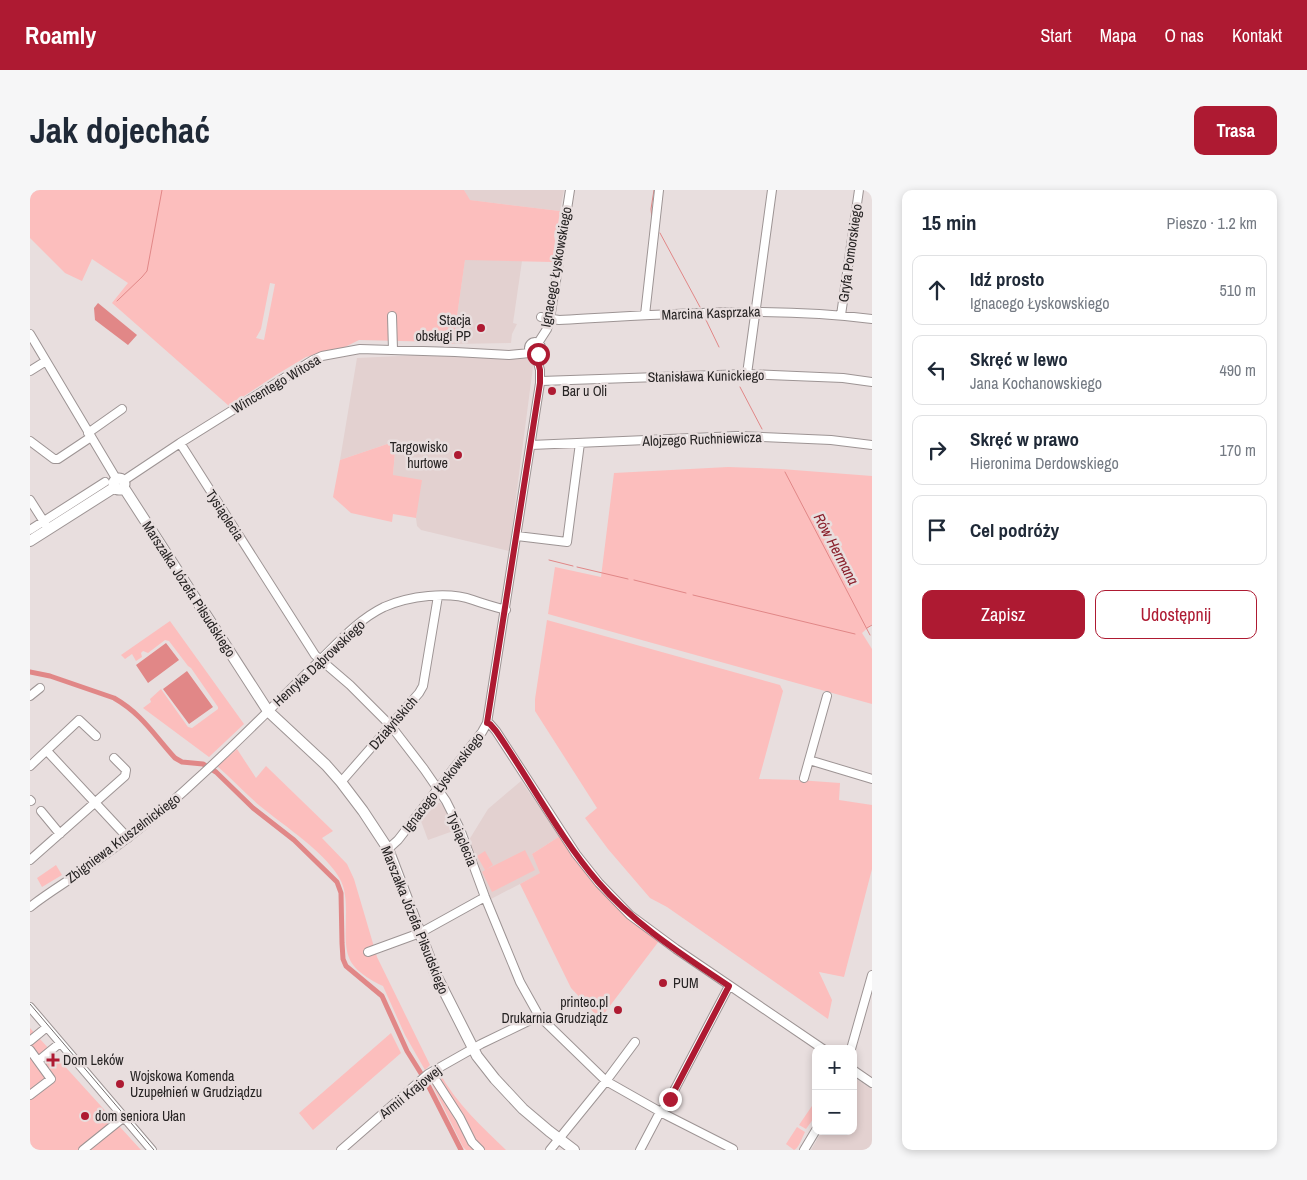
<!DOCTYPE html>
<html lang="pl">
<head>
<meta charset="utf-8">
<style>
	:root { --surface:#fff; --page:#f6f6f7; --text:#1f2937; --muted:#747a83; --line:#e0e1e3; --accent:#ae1a32 }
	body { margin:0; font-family:"Archivo Narrow",sans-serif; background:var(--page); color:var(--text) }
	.controls { position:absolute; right:15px; bottom:15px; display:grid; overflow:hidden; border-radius:10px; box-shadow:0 2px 8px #0003 }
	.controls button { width:45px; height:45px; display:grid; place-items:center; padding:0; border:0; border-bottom:1px solid var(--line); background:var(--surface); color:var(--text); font:25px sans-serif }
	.stop { position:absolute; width:15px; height:15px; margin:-11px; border:4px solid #ae1a32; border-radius:50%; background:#fff }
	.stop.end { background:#ae1a32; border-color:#fff; box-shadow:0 1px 5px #0008 }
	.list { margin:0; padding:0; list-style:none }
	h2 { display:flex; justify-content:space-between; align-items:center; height:65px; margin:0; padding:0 20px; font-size:21px }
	h2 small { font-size:16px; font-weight:400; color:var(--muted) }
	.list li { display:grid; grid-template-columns:32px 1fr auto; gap:15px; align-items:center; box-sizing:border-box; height:70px; margin:0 10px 10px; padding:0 10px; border:1px solid var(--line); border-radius:10px }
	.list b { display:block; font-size:19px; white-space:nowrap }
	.list p { margin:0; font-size:16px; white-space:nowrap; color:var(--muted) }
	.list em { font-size:16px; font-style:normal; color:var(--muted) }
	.actions { display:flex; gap:10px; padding:15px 20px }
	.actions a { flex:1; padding:11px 0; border:1px solid var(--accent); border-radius:10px; text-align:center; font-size:18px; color:var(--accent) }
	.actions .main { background:var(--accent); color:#fff }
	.icon { flex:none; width:28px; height:28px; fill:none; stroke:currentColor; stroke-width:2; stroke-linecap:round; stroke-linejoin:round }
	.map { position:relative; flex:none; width:842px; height:960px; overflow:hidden; border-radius:10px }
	header { display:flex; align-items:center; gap:30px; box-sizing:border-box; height:70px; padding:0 25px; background:var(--accent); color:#fff }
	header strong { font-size:24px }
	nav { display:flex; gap:28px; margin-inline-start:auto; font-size:18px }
	.intro { display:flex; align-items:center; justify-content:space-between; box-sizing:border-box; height:120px; padding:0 30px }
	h1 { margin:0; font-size:35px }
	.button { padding:12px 22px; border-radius:10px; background:var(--accent); color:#fff; font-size:18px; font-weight:700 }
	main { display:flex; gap:30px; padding:0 30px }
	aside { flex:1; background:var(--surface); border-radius:10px; box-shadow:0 2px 8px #0003 }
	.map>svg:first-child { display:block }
	.built { fill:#e3d1d0 }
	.green { fill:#fcbebd; fill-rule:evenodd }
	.water { fill:#e18787 }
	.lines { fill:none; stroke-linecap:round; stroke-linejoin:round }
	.stream { stroke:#e18787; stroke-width:1 }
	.canal { stroke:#e18787; stroke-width:5 }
	.minor-casing { stroke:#9d9494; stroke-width:10 }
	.major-casing { stroke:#9d9494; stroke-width:12 }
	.minor { stroke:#fff; stroke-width:8 }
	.major { stroke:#fff; stroke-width:10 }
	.tram { stroke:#736d6d; stroke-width:1 }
	.route { stroke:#ae1a32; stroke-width:6 }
	.poi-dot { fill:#ae1a32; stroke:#e8dede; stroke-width:2 }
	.labels { text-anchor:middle; stroke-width:5; stroke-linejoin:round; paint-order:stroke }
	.street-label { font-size:14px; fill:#272424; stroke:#e8dede }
	.poi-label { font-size:14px; fill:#272424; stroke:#e8dede; text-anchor:start }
	.water-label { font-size:15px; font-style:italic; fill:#891e2a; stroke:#e8dede }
</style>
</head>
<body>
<header>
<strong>Roamly</strong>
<nav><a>Start</a><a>Mapa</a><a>O nas</a><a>Kontakt</a></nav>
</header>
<div class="intro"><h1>Jak dojechać</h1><a class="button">Trasa</a></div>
<main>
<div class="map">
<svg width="842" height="960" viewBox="0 0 842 960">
	<rect width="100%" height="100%" fill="#e8dede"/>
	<!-- built -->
	<path class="built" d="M434,0h100l-4,21 -91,-11z
		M435,69l57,2 -9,62 4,1 -5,10 -1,9 -58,1z
		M391,165l113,4 -25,192 -88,-21 -4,-4 -1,-8 1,-10 -24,-33 3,-34 -56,19 17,-102z
		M491,591l39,55 -28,18 9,19 -50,26 -22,-59 19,-31z
		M407,613h4l3,5 12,22 -28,10 -7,-19z
		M826,889l16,10v61h-61l11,-19h31v-48z"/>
	<!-- green -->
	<path class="green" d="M0,0h434l6,10 90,11 -3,20 -3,4 1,6 -3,21 -87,-2 -12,84 -10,-2 -84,-2 -16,8 -37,9 -30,18 -47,31 -117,-103 16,-20 -36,-24 -10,22 -17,-8 -35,-35zM240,93l5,1 -11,56 -8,-2 5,-9z
		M366,251l-3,34 29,5 -6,38 -23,-4 -1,8 -41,-9 -18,-16 7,-37z
		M698,277l53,2 91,7v148l-10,9 10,16v55l-324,-90 7,-47 46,10 13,-104z
		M517,430l233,65 3,6 -24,88 39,1 42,3 -1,17 33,5v64l-28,108 -25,-5 13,28 -4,19 -161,-112 -17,-9 -42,-49 -23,-31 12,-10 -62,-97v-12z
		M140,431l74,103 -35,33 -66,-49 8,-6 -1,-3 11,-10 27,38 4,1 26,-19v-2l-27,-39 -3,-2 -19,-25 -4,-1 -17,13 -5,-2 -2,2 1,4 -6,4 -4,-7 -7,5 -4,-4z
		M207,559l19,29 10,-12 67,65 -11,7 25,26 7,15 23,78 53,108 -5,5 -20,-35 -22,-49c-11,-5 -28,-15 -33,-26 -10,-20 2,-56 -9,-79 -14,-28 -57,-55 -81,-75 -15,-13 -28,-27 -43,-40z
		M530,646l21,28 78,77 -59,78 -29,-31 -51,-104 20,-11 -8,-19z
		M495,660l10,20 -43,22 -10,-20 3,-2 -8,-14 8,-5 8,14 -6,4z
		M26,675l6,10 -20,12 -5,-9z
		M0,838l111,122h-111z
		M361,843l10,20 -88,77 -14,-17z
		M409,882c17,31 42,54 67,78h-40l-3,-3 -34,-69z
		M786,910v15l-10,14 -7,-4z
		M767,937l8,5c-3,6 -6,16 -11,18l-8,-6z"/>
	<!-- water -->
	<path class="water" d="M68,113l39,32 -9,10 -33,-25 -1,-12z
		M136,453l13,17 -31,23 -12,-18z
		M157,481l26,36 -24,17 -26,-35z"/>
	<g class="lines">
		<!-- stream -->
		<path class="stream" d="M622,28l-1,-9 3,-19
			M630,43l40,74
			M87,111l25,-24 5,-6 15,-81
			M675,128l14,29
			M710,197l22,42
			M755,282l85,163
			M519,370l24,6
			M547,377l51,12
			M604,390l52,13
			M663,405l162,39
			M837,438l5,-3"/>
		<!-- canal -->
		<path class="canal" d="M0,482l20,4 64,22c28,16 40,37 61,60l7,4 21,2 13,8 37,36 41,32 43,42 4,11 1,50 1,16 3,7 36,30 25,55 20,32 34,67"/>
		<defs>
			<path id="minor" d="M615,125l14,-125
				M811,125l18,-125
				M362,126l1,34
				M511,127l18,3c104,-6 209,-14 313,-1
				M0,144l87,146
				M499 158a6 6 0 1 1 12 0a6 6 0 1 1-12 0Z
				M508,153l9,-14 3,-10 20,-129
				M0,181l16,-10
				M717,184l25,-184
				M511,191l206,-7 96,4 29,4
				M58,243l34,-24
				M0,251l24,18h4l33,-22
				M150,253l135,212 35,30 41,41 33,43 22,32 14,28 25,68 35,85 19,34 67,65 60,34 67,34
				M501,255l207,-9 93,4 41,5
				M93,291l57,-38 133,-83 9,-4 38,-7 95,3 54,3 21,-2
				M0,310l16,25
				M0,340l75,-48
				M487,346l50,6 13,-99
				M0,506l10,-8
				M457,533l3,1 6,7 80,123 23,29 31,32 46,34 147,100
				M17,561l81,87
				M779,570l63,19
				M0,576l49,-46 17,16
				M774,588l23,-82
				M311,592l78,-89 4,-7 15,-90
				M0,610l1,1
				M11,621l19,23
				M358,659l10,-9 84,-108 5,-9 53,-340v-13l-4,-15
				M0,670l95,-84 1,-6 -12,-12
				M0,717c19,-15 40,-27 59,-41 37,-26 73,-54 106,-85 41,-37 80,-77 120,-116 21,-20 42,-45 69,-58 25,-11 64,-16 89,-7 11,4 22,7 33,10
				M338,762l52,-19 65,-36
				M0,817l122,143
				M0,851l17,-14
				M821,859l21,-74
				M0,860l21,29 -21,16
				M8,871l22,-18
				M823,880l19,13
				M403,886l27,42 12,24 8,8
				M53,960l41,-33
				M311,960l87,-76 53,-30 58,-28
				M520,960l56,-69 29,-39
				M610,960l20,-38 6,-6 63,-120
				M774,960l12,-20"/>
			<path id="major" d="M83.5 294a5.5 5.5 0 1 1 11 0a5.5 5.5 0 1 1-11 0Z
				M94,298l144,223 58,54 15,17 22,29 25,38 48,126 41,81 18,23 28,30 26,22 25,19
				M0,351l85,-54"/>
		</defs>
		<!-- minor casing -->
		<use href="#minor" class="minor-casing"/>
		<!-- major casing -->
		<use href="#major" class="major-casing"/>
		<!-- minor -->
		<use href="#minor" class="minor"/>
		<!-- major -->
		<use href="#major" class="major"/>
		<!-- tram -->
		<path class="tram" d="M0,814l124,146"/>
	</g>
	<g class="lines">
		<!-- route -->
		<path class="route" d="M508,164h-2l4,16v13l-53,340 3,1 6,7c34,49 64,107 102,151 37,43 85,73 131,104l-59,113"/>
	</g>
	<!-- markers -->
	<g class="poi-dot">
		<circle cx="451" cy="138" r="5"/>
		<circle cx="522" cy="201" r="5"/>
		<circle cx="428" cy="265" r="5"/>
		<circle cx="633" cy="793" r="5"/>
		<circle cx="588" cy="820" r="5"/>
		<path d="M20.5 862.5h5v5h5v5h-5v5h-5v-5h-5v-5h5z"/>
		<circle cx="90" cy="894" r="5"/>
		<circle cx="55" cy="926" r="5"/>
	</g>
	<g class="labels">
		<!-- street labels -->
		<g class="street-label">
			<text transform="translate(820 63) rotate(-82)" y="5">Gryfa Pomorskiego</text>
			<text transform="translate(526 77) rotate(-80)" y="5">Ignacego Łyskowskiego</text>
			<text transform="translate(681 123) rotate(-2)" y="5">Marcina Kasprzaka</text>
			<text transform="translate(676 186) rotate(-1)" y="5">Stanisława Kunickiego</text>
			<text transform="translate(246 194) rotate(-31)" y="5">Wincentego Witosa</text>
			<text transform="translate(672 249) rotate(-2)" y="5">Alojzego Ruchniewicza</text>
			<text transform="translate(195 325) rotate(57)" y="5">Tysiąclecia</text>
			<text transform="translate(159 399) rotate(57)" y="5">Marszałka Józefa Piłsudskiego</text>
			<text transform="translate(289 473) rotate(-43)" y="5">Henryka Dąbrowskiego</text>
			<text transform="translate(363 533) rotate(-49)" y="5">Działyńskich</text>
			<text transform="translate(413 592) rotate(-52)" y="5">Ignacego Łyskowskiego</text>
			<text transform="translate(93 648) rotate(-37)" y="5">Zbigniewa Kruszelnickiego</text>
			<text transform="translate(432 649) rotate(67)" y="5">Tysiąclecia</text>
			<text transform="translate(385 730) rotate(68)" y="5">Marszałka Józefa Piłsudskiego</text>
			<text transform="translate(380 902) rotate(-39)" y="5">Armii Krajowej</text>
		</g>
		<!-- poi labels -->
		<g class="poi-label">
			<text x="441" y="135" text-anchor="end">Stacja<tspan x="441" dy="16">obsługi PP</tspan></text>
			<text x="532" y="206">Bar u Oli</text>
			<text x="418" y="262" text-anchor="end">Targowisko<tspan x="418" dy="16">hurtowe</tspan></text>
			<text x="643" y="798">PUM</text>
			<text x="578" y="817" text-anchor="end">printeo.pl<tspan x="578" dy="16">Drukarnia Grudziądz</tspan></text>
			<text x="33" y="875">Dom Leków</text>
			<text x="100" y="891">Wojskowa Komenda<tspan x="100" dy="16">Uzupełnień w Grudziądzu</tspan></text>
			<text x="65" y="931">dom seniora Ułan</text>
		</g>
		<!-- water labels -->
		<g class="water-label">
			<text transform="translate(806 359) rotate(62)" y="5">Rów Hermana</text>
		</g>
	</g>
</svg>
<div class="controls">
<button>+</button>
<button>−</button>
</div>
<div class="stop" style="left:508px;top:164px"></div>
<div class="stop end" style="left:640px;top:909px"></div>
</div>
<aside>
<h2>15 min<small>Pieszo · 1.2 km</small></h2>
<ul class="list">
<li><svg class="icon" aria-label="ahead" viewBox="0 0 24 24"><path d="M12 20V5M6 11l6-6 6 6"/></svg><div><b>Idź prosto</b><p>Ignacego Łyskowskiego</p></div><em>510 m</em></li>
<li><svg class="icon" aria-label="left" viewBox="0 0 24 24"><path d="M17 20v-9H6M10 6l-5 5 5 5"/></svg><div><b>Skręć w lewo</b><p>Jana Kochanowskiego</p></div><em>490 m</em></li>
<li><svg class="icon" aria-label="right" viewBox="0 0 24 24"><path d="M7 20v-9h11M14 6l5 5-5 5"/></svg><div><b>Skręć w prawo</b><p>Hieronima Derdowskiego</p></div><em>170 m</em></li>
<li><svg class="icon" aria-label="arrive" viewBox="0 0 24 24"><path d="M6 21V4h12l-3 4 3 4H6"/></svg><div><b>Cel podróży</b></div></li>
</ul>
<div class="actions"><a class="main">Zapisz</a><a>Udostępnij</a></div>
</aside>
</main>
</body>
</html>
